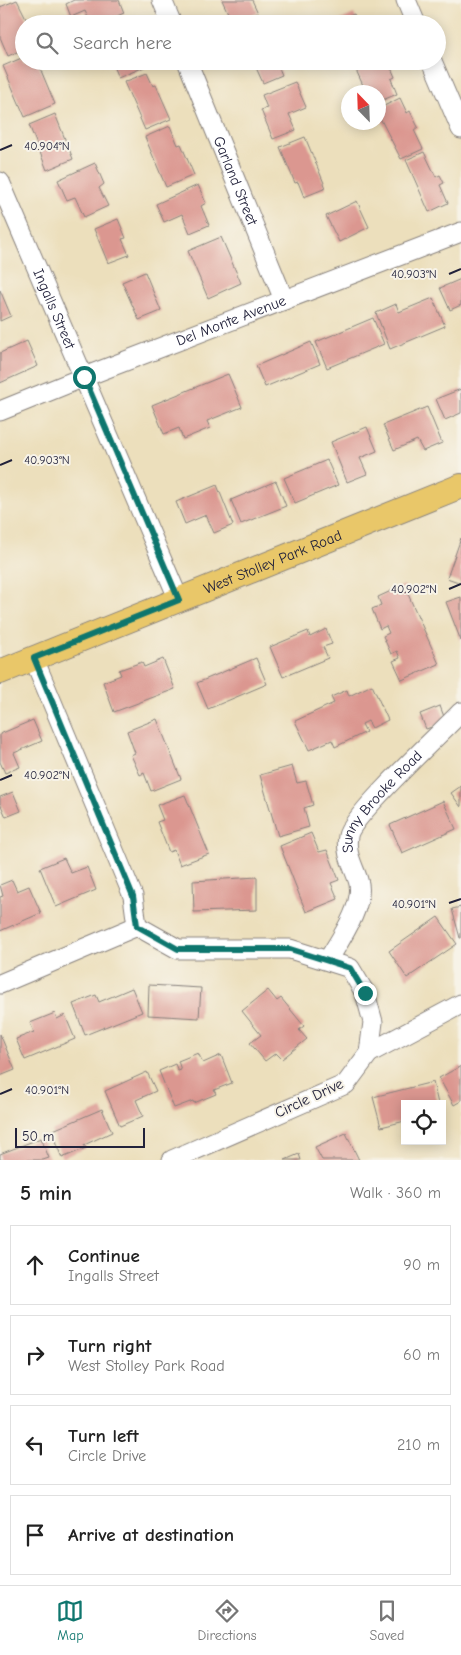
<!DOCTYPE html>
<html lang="en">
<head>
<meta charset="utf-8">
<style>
	:root { --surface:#fff; --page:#f6f6f6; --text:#222; --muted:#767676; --line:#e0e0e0; --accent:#0f766e }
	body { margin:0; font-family:"Comic Neue",sans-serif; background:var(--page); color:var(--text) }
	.controls { position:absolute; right:15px; bottom:15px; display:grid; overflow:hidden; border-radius:0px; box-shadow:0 2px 12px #0003 }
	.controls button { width:45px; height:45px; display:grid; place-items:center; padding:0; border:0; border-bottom:1px solid var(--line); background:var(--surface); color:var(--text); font:25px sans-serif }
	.compass { position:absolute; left:341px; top:85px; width:45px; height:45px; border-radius:50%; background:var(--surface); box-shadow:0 2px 12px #0003; rotate:337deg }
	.scale { position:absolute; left:15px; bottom:12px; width:130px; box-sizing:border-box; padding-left:5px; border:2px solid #22223b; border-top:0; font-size:14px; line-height:18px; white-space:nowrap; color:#22223b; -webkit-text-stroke:4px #f7f3e8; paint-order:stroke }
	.stop { position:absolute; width:15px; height:15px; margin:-11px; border:4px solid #0f766e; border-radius:50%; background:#fff }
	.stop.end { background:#0f766e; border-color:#fff; box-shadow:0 1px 5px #0008 }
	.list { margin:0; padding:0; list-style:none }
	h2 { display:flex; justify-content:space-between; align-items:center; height:65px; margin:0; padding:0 20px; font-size:21px }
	h2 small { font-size:16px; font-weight:400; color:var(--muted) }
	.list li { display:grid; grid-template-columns:32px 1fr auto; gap:15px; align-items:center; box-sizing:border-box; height:80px; margin:0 10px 10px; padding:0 10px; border:1px solid var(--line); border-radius:0px }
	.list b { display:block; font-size:19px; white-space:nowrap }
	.list p { margin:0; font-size:16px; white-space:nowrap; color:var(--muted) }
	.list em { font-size:16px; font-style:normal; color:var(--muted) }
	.icon { flex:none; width:28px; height:28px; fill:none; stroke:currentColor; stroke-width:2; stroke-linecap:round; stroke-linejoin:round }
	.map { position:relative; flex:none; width:461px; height:1160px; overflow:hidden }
	.search { position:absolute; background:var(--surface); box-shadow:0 2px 12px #0003; left:15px; right:15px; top:15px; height:55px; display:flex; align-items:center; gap:12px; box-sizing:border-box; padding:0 18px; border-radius:28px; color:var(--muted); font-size:19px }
	.sheet { height:425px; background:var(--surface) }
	nav { display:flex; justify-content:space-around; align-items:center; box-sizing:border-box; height:70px; border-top:1px solid var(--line); background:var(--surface); font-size:14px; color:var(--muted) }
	nav a { display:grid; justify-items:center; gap:2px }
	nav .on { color:var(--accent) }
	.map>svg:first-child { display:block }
	.building { fill:#db9790 }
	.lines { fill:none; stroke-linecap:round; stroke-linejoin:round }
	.minor-casing { stroke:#87807c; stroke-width:21 }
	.major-casing { stroke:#87807c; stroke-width:26 }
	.minor { stroke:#fff; stroke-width:19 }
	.major { stroke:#e9c769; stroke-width:24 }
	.route { stroke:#0f766e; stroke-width:6 }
	.ticks { fill:none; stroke:#22223b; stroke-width:2 }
	.labels { text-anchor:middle; stroke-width:4; stroke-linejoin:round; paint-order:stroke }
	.street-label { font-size:15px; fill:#22223b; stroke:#f7f3e8 }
	.ticks-label { font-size:12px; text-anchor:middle; fill:#22223b; stroke:#f7f3e8; stroke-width:4; stroke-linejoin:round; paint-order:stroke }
</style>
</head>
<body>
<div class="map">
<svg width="461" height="1160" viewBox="0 0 461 1160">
	<rect width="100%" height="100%" fill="#f7f3e8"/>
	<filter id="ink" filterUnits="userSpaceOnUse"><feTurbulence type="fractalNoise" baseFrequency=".02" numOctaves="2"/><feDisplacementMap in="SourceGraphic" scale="10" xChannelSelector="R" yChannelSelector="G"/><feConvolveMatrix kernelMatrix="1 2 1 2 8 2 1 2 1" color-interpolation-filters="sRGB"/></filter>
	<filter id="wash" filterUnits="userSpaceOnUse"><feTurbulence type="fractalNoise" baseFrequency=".0096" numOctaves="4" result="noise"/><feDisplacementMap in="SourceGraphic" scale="20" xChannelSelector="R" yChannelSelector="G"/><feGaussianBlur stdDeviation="1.12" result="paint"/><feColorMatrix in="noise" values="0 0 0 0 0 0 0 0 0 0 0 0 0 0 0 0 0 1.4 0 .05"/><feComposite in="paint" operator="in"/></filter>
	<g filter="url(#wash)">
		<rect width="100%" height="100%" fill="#ecdfbc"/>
		<g id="blocks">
			<!-- building -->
			<path class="building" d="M17,0l12,24h-5v25l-16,7 -8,-19v-30z
				M74,0h45l5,13 -25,11h-8l-6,-13 -14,6 -5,-13z
				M222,0h30l6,13 -25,11z
				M354,14l4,10h-26z
				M24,57v4h13l18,43 -30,13 -22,-51z
				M111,61h37l1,4 -31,13z
				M253,61h23l6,14 -19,8z
				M352,61h36l7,16 -4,2 6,15 -19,8v-10h-12z
				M147,73l6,13 3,-1 15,34 -26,11 -21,-48z
				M295,82l11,25 -17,7 7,16 -23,9 -12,-29 6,-2 -5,-13z
				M400,98l7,15 3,-2 8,16 -4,3 9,19 -22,10 -23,-45v-5z
				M55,114l18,45 -26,11 -18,-45z
				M170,126l8,19 3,-1 13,31 -28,12 -21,-50z
				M305,137l21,51 -22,9 -6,-15 -3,1 -15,-36z
				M424,152l12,25 4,-2 4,8 -4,2 8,18 -19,9 -23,-52z
				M95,163l9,21 -5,4 9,18 -24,11 -9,-20 -8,3 -9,-20z
				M198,185l8,18 -5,3 8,19 -19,8 -8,-19 -18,8 -8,-18z
				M357,201l12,26 -30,15 -13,-26z
				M118,219l8,19 -4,1 7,16 -21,8 -14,-34z
				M221,237l20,46 -33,15 -20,-47z
				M145,272l16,39 -22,9 -17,-38z
				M461,279v26l-11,5 -10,-22z
				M0,290l11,26 -11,5z
				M433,298l12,28 -55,23 -14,-36 20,-9 3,8z
				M373,318l11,26 -57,24 -11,-26z
				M27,341l11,25 -38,17v-30z
				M311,342l9,22 -55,23 -9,-21z
				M228,374l14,33 -35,14 3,7 -27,11 -4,-11 -15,6 -12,-29z
				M461,389v24l-16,7 -9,-21z
				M427,407l15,36 -19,8 -6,-11 -23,10 -11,-25z
				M367,427l10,24 -17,7 7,16 -20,8 -16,-40z
				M327,460l11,25 -43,18 -11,-25z
				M276,481l10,25 -45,18 -10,-24z
				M217,485l16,40 -19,8 -8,-18 -21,9 -9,-22z
				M461,538v45l-14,-5z
				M404,585l35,79 -37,16 -9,-19 7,-3 -3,-7 -6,3 -8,-18 6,-3 -3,-7 -6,3 -8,-20 9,-4 -3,-8z
				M461,597v44l-15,-39z
				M326,629l6,15 -9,3 5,11 -45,19 -13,-30 38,-16 2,6z
				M256,658l11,26 -59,25 -11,-26z
				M163,659l12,30 -61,23 -11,-30 18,-7 -2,-5 23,-8 2,5z
				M372,685l16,35 -16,8 -4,-7 -6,3 4,8 -31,15 -3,-7 -23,10 -14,-29 39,-18 -3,-6 16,-7 2,6z
				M440,706l6,16 -20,7 -6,-15z
				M157,719l24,60 -30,12 -7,-18 -4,2 -9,-20 4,-2 -8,-22z
				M33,720l9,21 -28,12 6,14 -15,6 -5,-11v-28z
				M292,766l5,17 9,-2 7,24 -9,3 5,19 -31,9 -18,-61z
				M461,786v21l-10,-14z
				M13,792l8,19 -15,6 -6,-14v-6z
				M185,795l24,59 -29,11 -6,-15 -5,2 -12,-30 6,-2 -6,-15z
				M443,801l13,28 -54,24 -12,-28z
				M311,833l8,19 8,-2 12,30 -8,3 7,16 -32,13 -26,-66z
				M64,858l7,15 16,-6 9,23 -40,17 -16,-39z
				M257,877v33l-63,2 -1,-31z
				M12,880l5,11 12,-5 12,27 -41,18v-34l3,-1 -3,-11z
				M461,907v31h-1l-8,-29z
				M438,917l19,27 -50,34 -18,-27z
				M149,985l52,3 -2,30 -51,-3z
				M132,988l10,24 -57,23 -12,-31 23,-9 3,7z
				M268,990l9,11 4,-3 23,28 -5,4 8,9 -25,20 -6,-6 -11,8 -15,-18 11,-8 -19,-24z
				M55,1013l2,6 8,-4 10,24 -50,21 -9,-21 18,-7 -4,-9z
				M0,1034l15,36 -15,6z
				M198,1053l5,10 18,-8 11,28 -18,7 2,4 -22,9 -1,-2 -19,7 -15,-37 16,-7 3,7 3,-1 -3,-9z
				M461,1066v35l-7,4 -15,-27z
				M147,1072l9,19 -20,9 7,16 -23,10 -15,-35z
				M433,1082l5,22h-33v17l-24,6 -8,-30z
				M102,1109l10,23 -28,13 2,3 -24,10 -11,-27z
				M346,1133l13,27h-37l-7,-13z
				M41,1138l8,20 -6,2h-43v-6z
				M299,1154l2,6h-16z"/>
		</g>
	</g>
	<g filter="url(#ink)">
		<use href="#blocks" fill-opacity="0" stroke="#87807c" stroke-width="1"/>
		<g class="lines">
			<defs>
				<g id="minor">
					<path d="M162,0l10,24"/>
					<path d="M406,0l10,24"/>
					<path id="s1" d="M187,61l97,239"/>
					<path d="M432,61l29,68"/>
					<path id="s2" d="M0,182l179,418"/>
					<path id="s3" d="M0,411l84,-34 377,-145"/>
					<path d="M34,659l99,237 4,30"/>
					<path id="s4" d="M328,960c12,-20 38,-57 30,-80 -5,-15 -13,-27 -10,-44 3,-20 94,-104 113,-124"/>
					<path d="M0,984l137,-58 41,23h112l60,19 15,25 8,29 -4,31 -23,31 -174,76"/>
					<path d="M369,1053l92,-49"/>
				</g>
				<g id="major">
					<path id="s5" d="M0,672l461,-186"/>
				</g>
			</defs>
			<!-- minor casing -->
			<use href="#minor" class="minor-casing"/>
			<!-- major casing -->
			<use href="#major" class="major-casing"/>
			<!-- minor -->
			<use href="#minor" class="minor"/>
			<!-- major -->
			<use href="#major" class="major"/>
		</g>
	</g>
	<g class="lines" filter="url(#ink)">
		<!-- route -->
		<path class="route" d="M84,377l95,223 -145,58 99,238 4,30 41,23h112l60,19 15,25"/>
	</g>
	<!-- ticks -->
	<path class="ticks" d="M0,150l12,-5M449,274l12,-5M0,465l12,-5M449,589l12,-5M0,780l12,-5M449,903l12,-4M0,1094l12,-5"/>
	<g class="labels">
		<!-- street labels -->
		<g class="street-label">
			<text dy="5" stroke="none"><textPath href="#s1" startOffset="129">Garland Street</textPath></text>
			<text dy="5" stroke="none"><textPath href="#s2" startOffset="138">Ingalls Street</textPath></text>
			<text dy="5" stroke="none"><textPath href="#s3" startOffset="248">Del Monte Avenue</textPath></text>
			<text dy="5" stroke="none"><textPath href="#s5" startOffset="294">West Stolley Park Road</textPath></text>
			<text dy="5" stroke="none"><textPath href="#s4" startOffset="180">Sunny Brooke Road</textPath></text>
			<text transform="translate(309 1098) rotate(-25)" y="5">Circle Drive</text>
		</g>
	</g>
	<g class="ticks-label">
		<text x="47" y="150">40.904°N</text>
		<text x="414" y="278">40.903°N</text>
		<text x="47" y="464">40.903°N</text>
		<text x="414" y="593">40.902°N</text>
		<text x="47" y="779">40.902°N</text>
		<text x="414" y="908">40.901°N</text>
		<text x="47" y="1094">40.901°N</text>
	</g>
</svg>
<div class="controls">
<button><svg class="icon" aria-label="locate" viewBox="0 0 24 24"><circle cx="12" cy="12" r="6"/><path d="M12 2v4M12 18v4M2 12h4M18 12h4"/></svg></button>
</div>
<svg class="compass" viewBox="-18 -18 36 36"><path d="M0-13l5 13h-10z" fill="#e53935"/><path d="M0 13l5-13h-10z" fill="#767676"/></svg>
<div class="scale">50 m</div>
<div class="stop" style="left:84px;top:377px"></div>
<div class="stop end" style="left:365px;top:993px"></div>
<div class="search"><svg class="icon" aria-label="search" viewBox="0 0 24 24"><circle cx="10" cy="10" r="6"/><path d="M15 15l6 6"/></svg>Search here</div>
</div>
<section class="sheet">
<h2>5 min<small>Walk · 360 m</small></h2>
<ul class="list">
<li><svg class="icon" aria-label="ahead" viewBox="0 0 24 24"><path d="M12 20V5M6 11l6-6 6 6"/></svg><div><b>Continue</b><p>Ingalls Street</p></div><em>90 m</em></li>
<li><svg class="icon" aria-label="right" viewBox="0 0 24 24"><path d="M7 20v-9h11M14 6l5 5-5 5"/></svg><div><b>Turn right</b><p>West Stolley Park Road</p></div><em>60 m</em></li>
<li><svg class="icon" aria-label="left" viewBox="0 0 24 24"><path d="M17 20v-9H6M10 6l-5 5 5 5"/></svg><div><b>Turn left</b><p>Circle Drive</p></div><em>210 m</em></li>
<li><svg class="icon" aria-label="arrive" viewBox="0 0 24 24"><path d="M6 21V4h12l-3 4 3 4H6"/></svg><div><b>Arrive at destination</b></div></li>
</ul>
</section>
<nav>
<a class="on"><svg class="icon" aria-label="map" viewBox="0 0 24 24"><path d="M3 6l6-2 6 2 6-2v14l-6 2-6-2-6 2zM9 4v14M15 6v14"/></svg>Map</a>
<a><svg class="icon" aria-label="directions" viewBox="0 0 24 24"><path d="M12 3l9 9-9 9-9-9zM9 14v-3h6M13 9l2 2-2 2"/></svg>Directions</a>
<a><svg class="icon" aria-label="saved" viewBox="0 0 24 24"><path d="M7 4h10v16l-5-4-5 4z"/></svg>Saved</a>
</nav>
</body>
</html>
